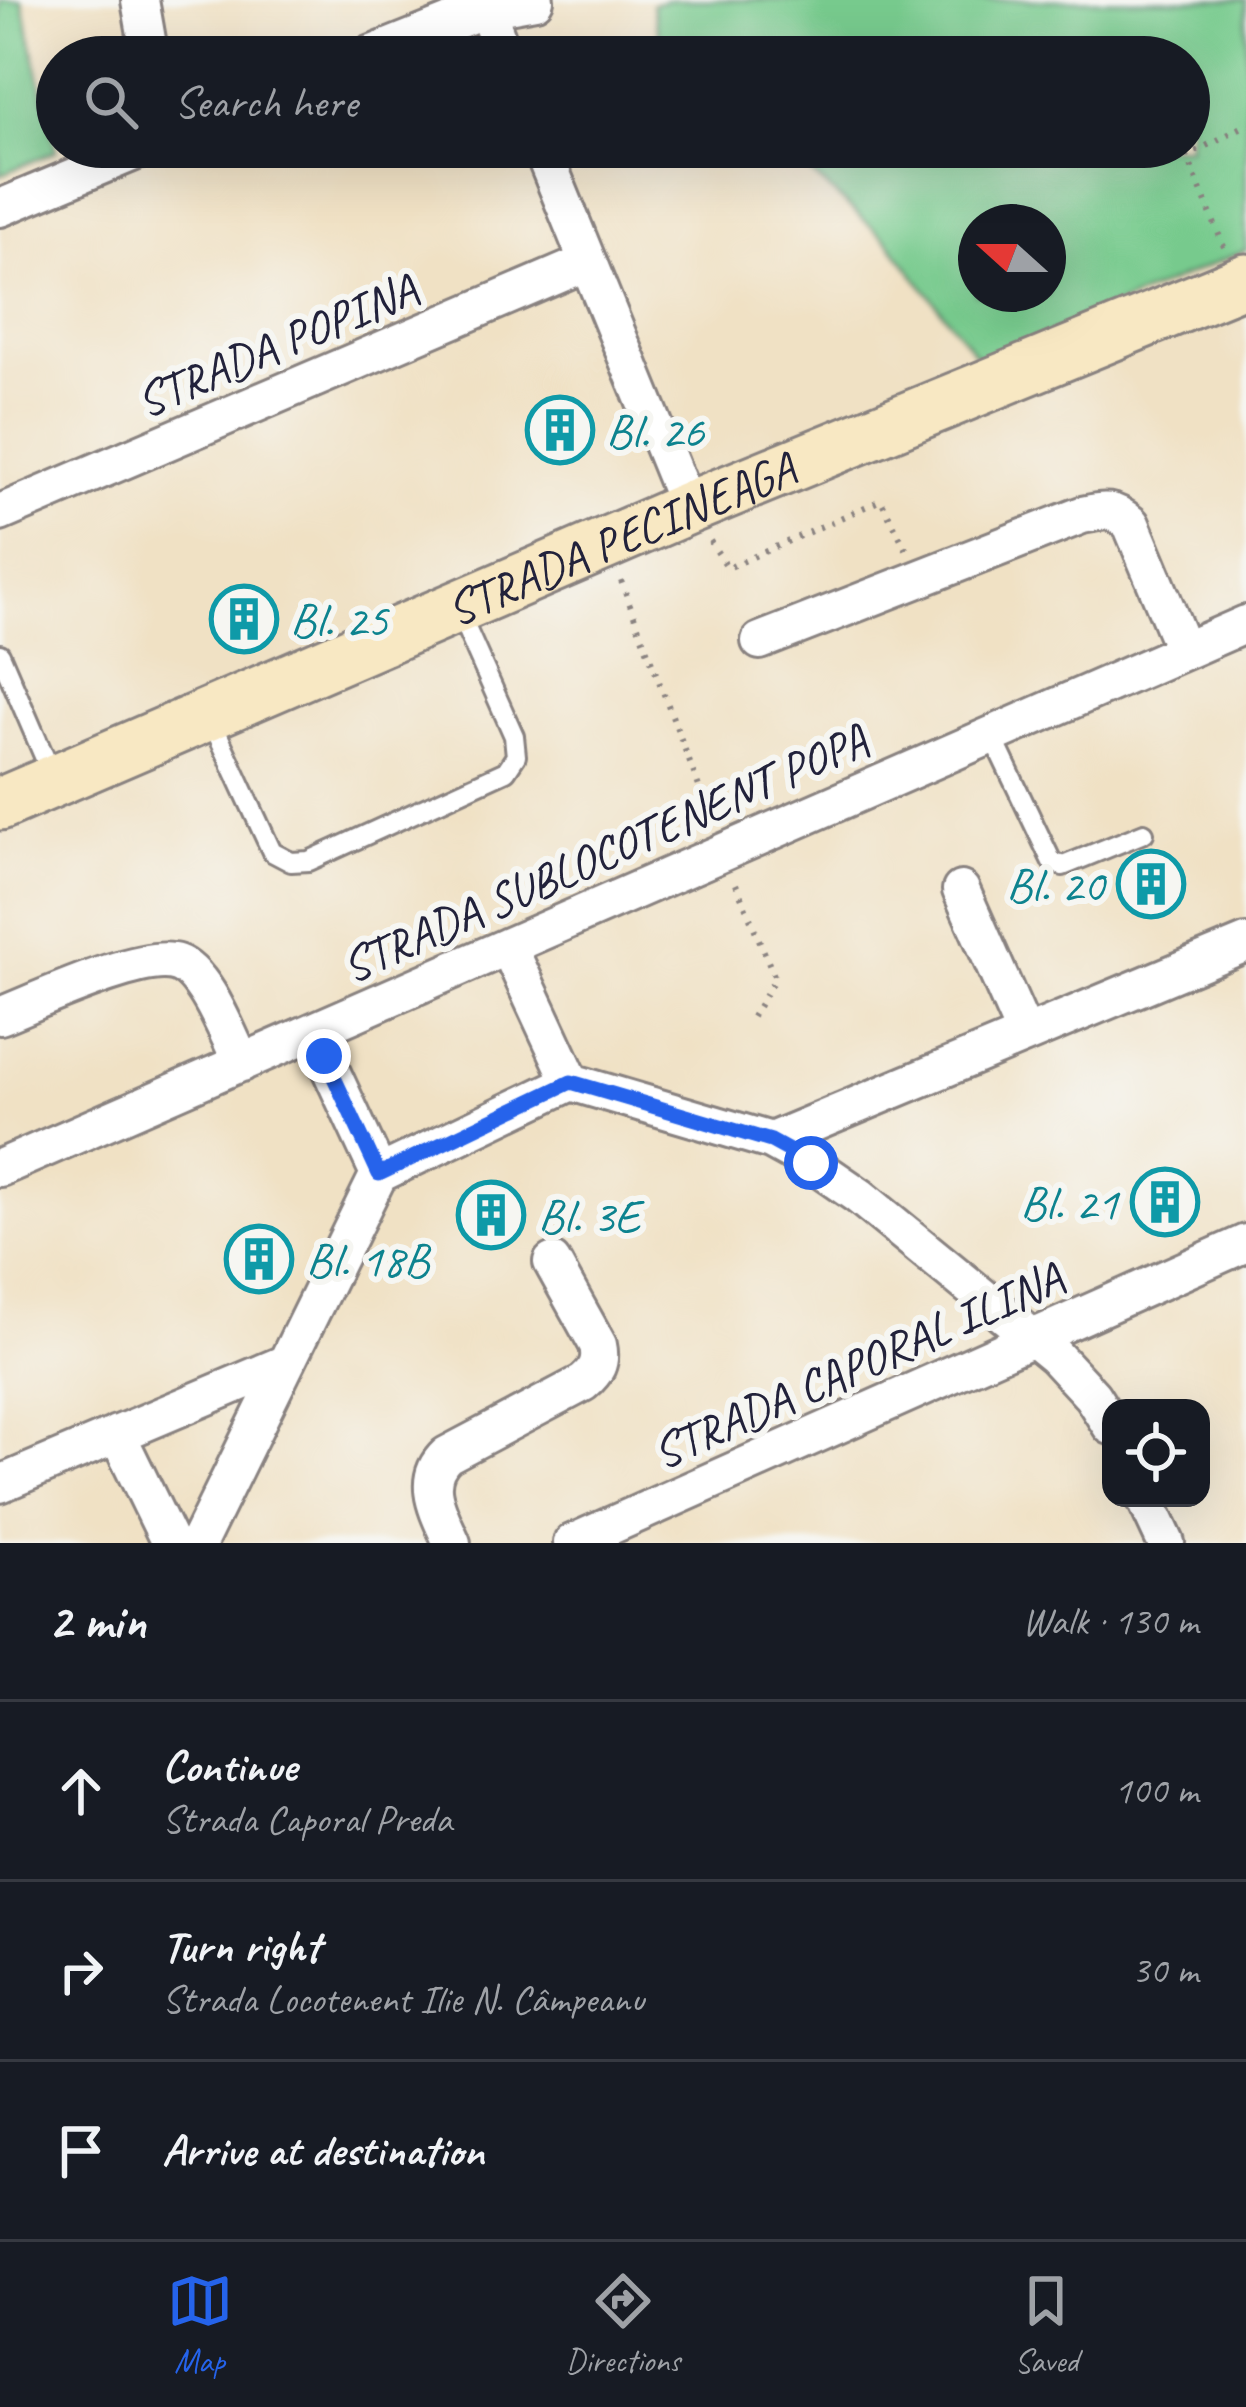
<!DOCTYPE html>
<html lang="en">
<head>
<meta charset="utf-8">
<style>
	:root { --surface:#171b24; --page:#20242c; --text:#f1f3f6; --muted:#9ea1a6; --line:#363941; --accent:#2563eb }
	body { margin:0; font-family:Caveat,sans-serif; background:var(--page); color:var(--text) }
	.controls { position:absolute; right:36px; bottom:36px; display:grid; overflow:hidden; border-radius:24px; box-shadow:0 12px 48px #0002 }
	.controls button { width:108px; height:108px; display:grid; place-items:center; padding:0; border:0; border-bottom:3px solid var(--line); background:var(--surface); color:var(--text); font:60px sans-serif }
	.compass { position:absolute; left:958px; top:204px; width:108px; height:108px; border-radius:50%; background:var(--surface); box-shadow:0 12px 48px #0002; rotate:291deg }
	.stop { position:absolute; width:36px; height:36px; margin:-27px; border:9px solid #2563eb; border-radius:50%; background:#fff }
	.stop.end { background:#2563eb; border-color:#fff; box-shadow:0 3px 12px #0008 }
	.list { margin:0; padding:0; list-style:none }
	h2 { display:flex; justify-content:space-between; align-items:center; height:156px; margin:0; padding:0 48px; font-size:51px }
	h2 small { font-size:39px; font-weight:400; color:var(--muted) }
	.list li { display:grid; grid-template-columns:78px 1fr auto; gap:36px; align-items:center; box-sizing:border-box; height:180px; padding:0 48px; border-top:3px solid var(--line) }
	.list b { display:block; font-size:45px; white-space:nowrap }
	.list p { margin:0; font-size:39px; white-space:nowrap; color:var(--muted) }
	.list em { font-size:39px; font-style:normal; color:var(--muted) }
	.icon { flex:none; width:66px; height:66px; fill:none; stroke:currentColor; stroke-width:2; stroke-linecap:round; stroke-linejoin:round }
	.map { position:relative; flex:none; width:1246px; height:1543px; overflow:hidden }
	.search { position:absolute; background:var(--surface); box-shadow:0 12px 48px #0002; left:36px; right:36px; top:36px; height:132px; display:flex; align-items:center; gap:30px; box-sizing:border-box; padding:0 42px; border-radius:66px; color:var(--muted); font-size:45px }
	.sheet { height:696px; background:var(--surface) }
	nav { display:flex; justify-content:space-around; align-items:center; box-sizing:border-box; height:168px; border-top:3px solid var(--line); background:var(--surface); font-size:33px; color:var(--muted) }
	nav a { display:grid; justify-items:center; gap:6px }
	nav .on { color:var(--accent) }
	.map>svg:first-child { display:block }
	.green { fill:#77ca8d; stroke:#4c7664; stroke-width:3; fill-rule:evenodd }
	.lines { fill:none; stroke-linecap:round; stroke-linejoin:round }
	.lane-casing { stroke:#898280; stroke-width:24 }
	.street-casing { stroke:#898280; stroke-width:42 }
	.secondary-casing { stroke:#898280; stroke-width:57 }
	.path { stroke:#898280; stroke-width:6; stroke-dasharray:3 9; stroke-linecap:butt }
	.lane { stroke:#fff; stroke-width:18 }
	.street { stroke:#fff; stroke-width:36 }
	.secondary { stroke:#f8e8c3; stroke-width:51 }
	.route { stroke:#2563eb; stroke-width:15 }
	.labels { text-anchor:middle; stroke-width:12; stroke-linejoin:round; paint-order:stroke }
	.street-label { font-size:48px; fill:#22223b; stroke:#f6f6f2 }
	.culture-label { font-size:48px; fill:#0d838f; stroke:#f6f6f2; text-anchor:start }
</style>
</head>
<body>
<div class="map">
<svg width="1246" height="1543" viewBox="0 0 1246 1543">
	<rect width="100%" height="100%" fill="#f6f6f2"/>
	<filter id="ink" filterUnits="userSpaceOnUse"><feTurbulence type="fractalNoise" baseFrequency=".00833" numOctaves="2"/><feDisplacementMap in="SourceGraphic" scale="24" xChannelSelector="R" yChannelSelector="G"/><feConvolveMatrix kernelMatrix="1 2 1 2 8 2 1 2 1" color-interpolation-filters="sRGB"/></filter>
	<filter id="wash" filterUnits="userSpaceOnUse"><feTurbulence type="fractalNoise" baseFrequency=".004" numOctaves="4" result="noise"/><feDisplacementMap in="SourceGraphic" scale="48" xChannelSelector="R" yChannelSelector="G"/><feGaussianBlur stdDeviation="2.7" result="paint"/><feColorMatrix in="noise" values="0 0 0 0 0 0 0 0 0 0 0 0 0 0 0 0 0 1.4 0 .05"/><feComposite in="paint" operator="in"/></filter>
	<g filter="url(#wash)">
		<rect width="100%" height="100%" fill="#f0e1c4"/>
		<!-- green -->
		<path class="green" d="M0,0h22l34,151 -56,24z
			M669,0h577v250l-264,113 -94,-122 -107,-94h408v-90h-510l-19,-17 -8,-36zM976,222h72v72h-72z"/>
	</g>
	<g filter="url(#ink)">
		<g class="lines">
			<defs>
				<path id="lane" d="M0,654l53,123
					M211,720l61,132 19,10 18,-1 197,-90 10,-15 -2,-20 -56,-126
					M992,736l60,126 11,4 81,-33"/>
				<path id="street" d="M140,0l10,57
					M483,0l21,57
					M365,57l120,-48 50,-9
					M541,147l147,361
					M0,208l146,-61
					M0,513l588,-251
					M760,641l322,-126c23,-5 31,-7 49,9l53,127
					M961,890l64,145
					M508,946l63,136 200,59 40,22 48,33 196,160 37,40 19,30
					M0,1016c36,-14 143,-65 177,-53 29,10 51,73 65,100
					M313,1032l66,142
					M771,1141l475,-198
					M0,1168l1246,-544
					M379,1174l192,-92
					M117,1434l53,109
					M0,1484l286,-121
					M1145,1498l21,45
					M198,1543l181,-369
					M452,1543c-13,-30 -33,-62 -5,-88l136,-72c13,-11 19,-20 15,-38l-46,-83
					M572,1543l674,-300"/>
				<g id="secondary">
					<path id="s1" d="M0,804l688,-296 558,-228"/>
				</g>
			</defs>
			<!-- lane casing -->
			<use href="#lane" class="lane-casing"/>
			<!-- street casing -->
			<use href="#street" class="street-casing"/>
			<!-- secondary casing -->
			<use href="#secondary" class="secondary-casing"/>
			<!-- path -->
			<path class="path" d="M1224,247l-37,-91 59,-31
				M710,541l18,27 153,-68 26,51
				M621,581l91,240
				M736,884l39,94 -26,44"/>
			<!-- lane -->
			<use href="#lane" class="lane"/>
			<!-- street -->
			<use href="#street" class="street"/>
			<!-- secondary -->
			<use href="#secondary" class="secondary"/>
		</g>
	</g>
	<g class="lines" filter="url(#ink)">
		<!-- route -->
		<path class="route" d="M324,1056l55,118 192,-92 200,59 40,22"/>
	</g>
	<!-- icons -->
	<defs>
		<symbol id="building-ring" viewBox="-11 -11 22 22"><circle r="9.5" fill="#f6f6f2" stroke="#0f9aa8" stroke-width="1.5"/><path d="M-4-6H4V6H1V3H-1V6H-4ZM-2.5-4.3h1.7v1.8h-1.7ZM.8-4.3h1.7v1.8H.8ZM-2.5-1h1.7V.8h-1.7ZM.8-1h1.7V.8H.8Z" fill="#0f9aa8"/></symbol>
	</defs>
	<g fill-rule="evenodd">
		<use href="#building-ring" x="522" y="392" width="76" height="76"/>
		<use href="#building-ring" x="206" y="581" width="76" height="76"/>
		<use href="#building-ring" x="1113" y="846" width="76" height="76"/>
		<use href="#building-ring" x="1127" y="1164" width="76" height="76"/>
		<use href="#building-ring" x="453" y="1177" width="76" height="76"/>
		<use href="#building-ring" x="221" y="1221" width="76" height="76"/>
	</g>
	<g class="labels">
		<!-- street labels -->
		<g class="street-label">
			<text transform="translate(276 344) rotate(-23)" y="17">STRADA POPINA</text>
			<text dy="17" stroke="none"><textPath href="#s1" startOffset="675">STRADA PECINEAGA</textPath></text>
			<text transform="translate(604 852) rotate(-24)" y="17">STRADA SUBLOCOTENENT POPA</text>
			<text transform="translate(857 1364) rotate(-24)" y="17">STRADA CAPORAL ILINA</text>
		</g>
		<!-- culture labels -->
		<g class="culture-label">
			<text x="606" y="447">Bl. 26</text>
			<text x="290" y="636">Bl. 25</text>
			<text x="1104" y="901" text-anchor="end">Bl. 20</text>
			<text x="1118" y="1219" text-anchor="end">Bl. 21</text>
			<text x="538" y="1232">Bl. 3E</text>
			<text x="306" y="1276">Bl. 18B</text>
		</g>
	</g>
</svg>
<div class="controls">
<button><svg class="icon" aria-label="locate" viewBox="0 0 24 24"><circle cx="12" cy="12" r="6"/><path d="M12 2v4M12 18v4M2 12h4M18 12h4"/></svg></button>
</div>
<svg class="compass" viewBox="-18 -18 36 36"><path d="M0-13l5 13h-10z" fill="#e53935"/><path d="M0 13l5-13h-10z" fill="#9ea1a6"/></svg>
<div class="stop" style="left:811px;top:1163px"></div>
<div class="stop end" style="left:324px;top:1056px"></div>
<div class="search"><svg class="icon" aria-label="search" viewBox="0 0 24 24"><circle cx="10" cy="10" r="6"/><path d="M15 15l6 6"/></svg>Search here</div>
</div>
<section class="sheet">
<h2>2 min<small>Walk · 130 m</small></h2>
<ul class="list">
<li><svg class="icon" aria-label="ahead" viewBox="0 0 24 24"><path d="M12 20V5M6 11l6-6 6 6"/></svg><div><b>Continue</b><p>Strada Caporal Preda</p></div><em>100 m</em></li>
<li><svg class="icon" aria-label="right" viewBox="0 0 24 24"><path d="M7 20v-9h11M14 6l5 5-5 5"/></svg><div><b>Turn right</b><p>Strada Locotenent Ilie N. Câmpeanu</p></div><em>30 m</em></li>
<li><svg class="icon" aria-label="arrive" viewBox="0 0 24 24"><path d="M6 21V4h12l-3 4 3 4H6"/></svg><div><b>Arrive at destination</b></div></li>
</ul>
</section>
<nav>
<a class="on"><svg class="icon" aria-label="map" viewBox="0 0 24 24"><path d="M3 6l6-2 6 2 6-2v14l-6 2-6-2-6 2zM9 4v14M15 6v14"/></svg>Map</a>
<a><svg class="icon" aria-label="directions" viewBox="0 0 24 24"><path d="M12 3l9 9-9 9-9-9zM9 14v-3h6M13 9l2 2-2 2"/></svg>Directions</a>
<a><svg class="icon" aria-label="saved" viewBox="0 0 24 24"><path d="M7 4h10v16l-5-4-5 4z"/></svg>Saved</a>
</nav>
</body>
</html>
